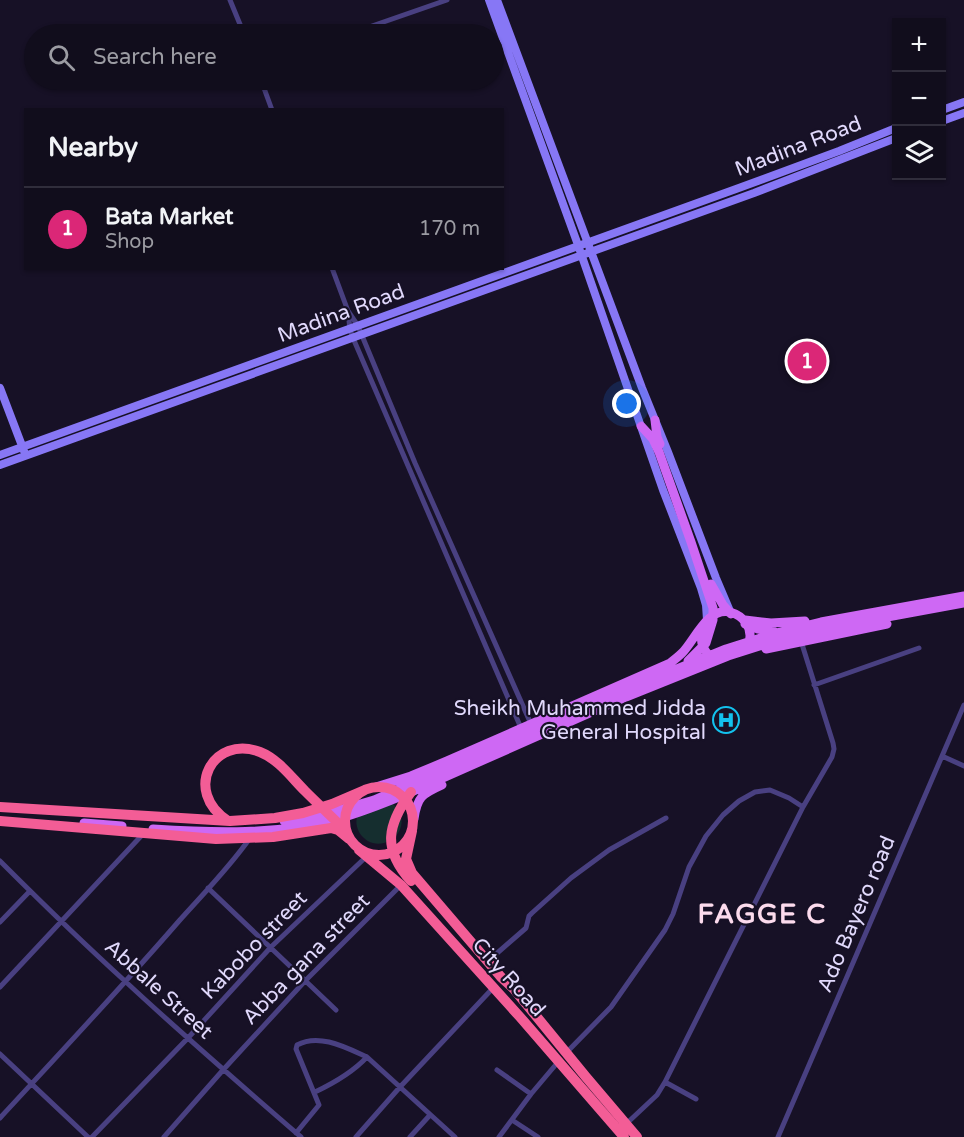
<!DOCTYPE html>
<html lang="en">
<head>
<meta charset="utf-8">
<style>
	:root { --surface:#110d1c; --page:#1a1625; --text:#f1f3f6; --muted:#9c9ca3; --line:#302d3b; --accent:#db2777 }
	body { margin:0; font-family:"Varela Round",sans-serif; background:var(--page); color:var(--text) }
	.controls { position:absolute; right:18px; top:18px; display:grid; overflow:hidden; border-radius:0px; box-shadow:0 2px 4px #0004 }
	.controls button { width:54px; height:54px; display:grid; place-items:center; padding:0; border:0; border-bottom:2px solid var(--line); background:var(--surface); color:var(--text); font:30px sans-serif }
	.you { position:absolute; left:627px; top:404px; width:21px; height:21px; margin:-15px; border:4px solid #fff; border-radius:50%; background:#1a73e8; box-shadow:0 0 0 9px #1a73e833 }
	.badge { display:grid; place-items:center; width:39px; height:39px; border-radius:50%; background:var(--accent); color:#fff; font-size:20px; font-weight:700 }
	.pin { position:absolute; translate:-50% -50%; border:3px solid #fff; box-shadow:0 2px 6px #0006 }
	.list { margin:0; padding:0; list-style:none }
	h2 { display:flex; justify-content:space-between; align-items:center; height:78px; margin:0; padding:0 24px; font-size:26px }
	h2 small { font-size:20px; font-weight:400; color:var(--muted) }
	.list li { display:grid; grid-template-columns:39px 1fr auto; gap:18px; align-items:center; box-sizing:border-box; height:84px; padding:0 24px; border-top:2px solid var(--line) }
	.list b { display:block; font-size:22px; white-space:nowrap }
	.list p { margin:0; font-size:20px; white-space:nowrap; color:var(--muted) }
	.list em { font-size:20px; font-style:normal; color:var(--muted) }
	.icon { flex:none; width:33px; height:33px; fill:none; stroke:currentColor; stroke-width:2; stroke-linecap:round; stroke-linejoin:round }
	.map { position:relative; flex:none; width:964px; height:1137px; overflow:hidden }
	.search { position:absolute; background:var(--surface); box-shadow:0 2px 4px #0004; left:24px; top:24px; width:480px; height:66px; display:flex; align-items:center; gap:15px; box-sizing:border-box; padding:0 21px; border-radius:33px; color:var(--muted); font-size:22px }
	.panel { position:absolute; background:var(--surface); box-shadow:0 2px 4px #0004; left:24px; top:108px; width:480px; height:162px; border-radius:0px }
	.map>svg:first-child { display:block }
	.green { fill:#152e2f }
	.lines { fill:none; stroke-linecap:round; stroke-linejoin:round }
	.street { stroke:#494081; stroke-width:5 }
	.secondary { stroke:#8777f5; stroke-width:8 }
	.primary { stroke:#ce68f4; stroke-width:9 }
	.highway { stroke:#f35d96; stroke-width:10 }
	.labels { text-anchor:middle; stroke-width:4.5; stroke-linejoin:round; paint-order:stroke }
	.street-label { font-size:21px; fill:#e1d9fc; stroke:#171126 }
	.poi-label { font-size:21px; fill:#e1d9fc; stroke:#171126; text-anchor:end }
	.district-label { font-size:27px; font-weight:bold; letter-spacing:1.5px; fill:#fcdbed; stroke:#171126 }
</style>
</head>
<body>
<div class="map">
<svg width="964" height="1137" viewBox="0 0 964 1137">
	<rect width="100%" height="100%" fill="#171126"/>
	<!-- green -->
	<path class="green" d="M390,801c33,27 -13,61 -31,31 -4,-8 -3,-14 0,-22z"/>
	<g class="lines">
		<!-- street -->
		<path class="street" d="M230,0l14,34
			M349,34l98,-34
			M261,80l11,30
			M332,268l16,43
			M814,685l105,-37
			M521,728l-168,-390 -3,-8 -2,-19 10,15 57,137 116,261
			M942,756l22,10
			M0,861c41,41 83,82 126,121 57,53 116,104 175,155
			M208,888l128,122
			M0,922l30,-31
			M488,961l38,-33 3,-12 3,-3 39,-35 38,-28 57,-32
			M0,987l143,-153
			M566,1053l45,-46 54,-77 8,-16 16,-47 17,-31 17,-21 16,-14 16,-9 15,-2 19,8 14,9
			M0,1054l88,83
			M497,1070l34,24
			M665,1082l31,17
			M315,1092c19,-9 37,-19 52,-35
			M0,1118c60,-65 121,-130 179,-197 24,-27 50,-53 71,-83
			M512,1120l26,17
			M626,1124l31,-29 8,-13 138,-275 29,-50 2,-8 -1,-6 -32,-102
			M296,1133l23,-28 -23,-56 1,-4c22,-12 48,2 70,12l88,80
			M92,1137l96,-99 83,-91 96,-91
			M164,1137l59,-67 82,-89 96,-96
			M356,1137l44,-50 93,-99
			M410,1137l20,-22
			M499,1137l32,-43 27,-32
			M778,1137l186,-432"/>
		<!-- secondary -->
		<path class="secondary" d="M489,0l89,245 85,245 38,98 5,17 1,15
			M497,0l145,388 26,64 48,126 14,33
			M942,110l22,-8
			M942,121l22,-8
			M0,388l24,63
			M0,455l736,-266 103,-38 57,-23
			M0,465l754,-272 142,-55"/>
		<!-- primary -->
		<path class="primary" d="M655,420l2,17 3,7
			M641,426l12,13 6,13 32,90 22,66v12l-7,23 -18,18
			M711,584l12,21 8,9
			M745,620l26,3 34,-2
			M745,624l13,5 17,3
			M703,626c-4,13 -2,23 9,32
			M766,649l121,-25
			M376,787l35,-11 36,-15 223,-98c4,-3 8,-6 12,-10 13,-13 25,-46 48,-41 7,2 12,5 16,11 5,7 5,15 2,23
			M414,819c3,-22 8,-25 28,-34
			M284,821c31,-4 60,-12 90,-21l249,-109 103,-42 54,-17 41,-10 143,-26
			M84,823l38,3
			M153,829c62,4 124,6 184,-10 26,-7 50,-17 74,-27l215,-95 102,-41 53,-17 41,-10 142,-26"/>
		<!-- highway -->
		<path class="highway" d="M345 821a34 34 0 1 1 68 0a34 34 0 1 1-68 0Z
			M0,807l230,14 45,-3 28,-5 29,-9 35,-15
			M0,821l216,18 57,-2 58,-9 7,2 11,9
			M228,821c-46,-30 -15,-87 32,-69 18,7 32,26 45,39 13,13 27,26 40,39
			M412,831l-6,28 6,14 89,104 13,12 72,88 51,60
			M359,850l42,35 119,132 104,120
			M411,881c-29,-32 -24,-56 0,-89"/>
	</g>
	<!-- icons -->
	<defs>
		<symbol id="hospital-ring" viewBox="-11 -11 22 22"><circle r="9.5" fill="#171126" stroke="#13c2ee" stroke-width="1.5"/><path d="M-5-5h3v3.5h4V-5h3V5h-3V1.5h-4V5h-3Z" fill="#13c2ee"/></symbol>
	</defs>
	<g fill-rule="evenodd">
		<use href="#hospital-ring" x="711" y="705" width="30" height="30"/>
	</g>
	<g class="labels">
		<!-- street labels -->
		<g class="street-label">
			<text transform="translate(798 146) rotate(-21)" y="7">Madina Road</text>
			<text transform="translate(341 313) rotate(-20)" y="7">Madina Road</text>
			<text transform="translate(856 914) rotate(-67)" y="7">Ado Bayero road</text>
			<text transform="translate(254 945) rotate(-46)" y="7">Kabobo street</text>
			<text transform="translate(306 959) rotate(-46)" y="7">Abba gana street</text>
			<text transform="translate(509 977) rotate(48)" y="7">City Road</text>
			<text transform="translate(159 989) rotate(42)" y="7">Abbale Street</text>
		</g>
		<!-- poi labels -->
		<g class="poi-label">
			<text x="706" y="715">Sheikh Muhammed Jidda<tspan x="706" dy="24">General Hospital</tspan></text>
		</g>
		<!-- district labels -->
		<g class="district-label">
			<text x="762" y="923">FAGGE C</text>
		</g>
	</g>
</svg>
<div class="controls">
<button>+</button>
<button>−</button>
<button><svg class="icon" aria-label="layers" viewBox="0 0 24 24"><path d="M12 4l9 5-9 5-9-5zM3 14l9 5 9-5"/></svg></button>
</div>
<div class="you"></div>
<div class="pin badge" style="left:807px;top:361px">1</div>
<div class="search"><svg class="icon" aria-label="search" viewBox="0 0 24 24"><circle cx="10" cy="10" r="6"/><path d="M15 15l6 6"/></svg>Search here</div>
<section class="panel">
<h2>Nearby<small></small></h2>
<ul class="list">
<li><span class="badge">1</span><div><b>Bata Market</b><p>Shop</p></div><em>170 m</em></li>
</ul>
</section>
</div>
</body>
</html>
